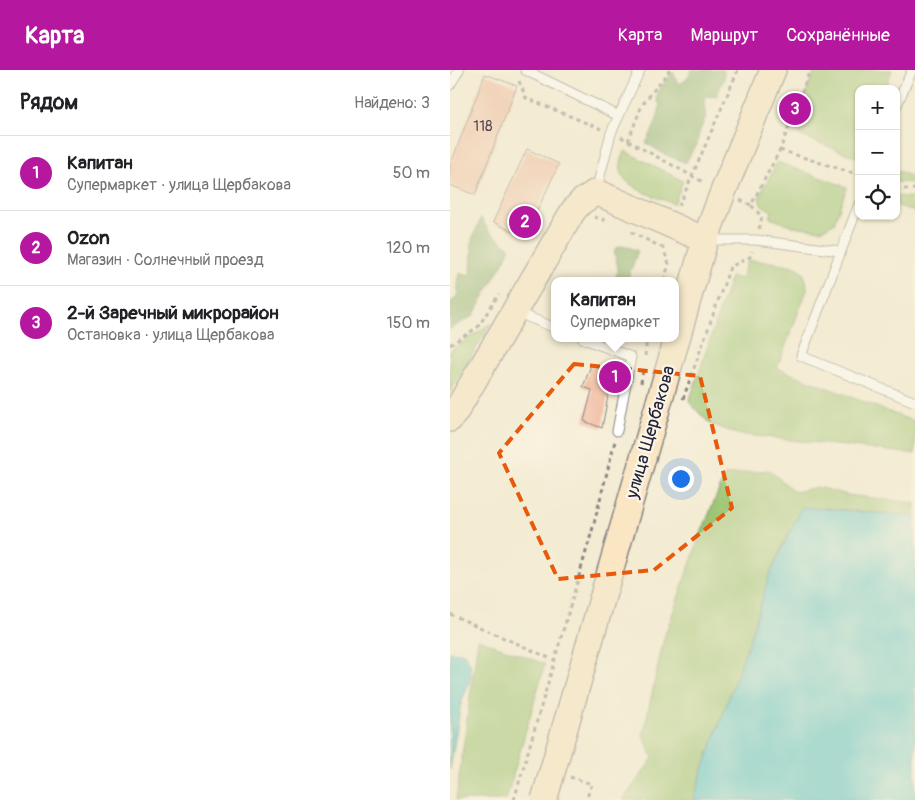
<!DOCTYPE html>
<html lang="ru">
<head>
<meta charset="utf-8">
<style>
	:root { --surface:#fff; --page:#f2f2f2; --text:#202124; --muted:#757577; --line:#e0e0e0; --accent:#b5179e }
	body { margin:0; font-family:Pangolin,sans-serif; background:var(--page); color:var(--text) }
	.controls { position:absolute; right:15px; top:15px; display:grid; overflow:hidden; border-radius:10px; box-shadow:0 1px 4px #0004 }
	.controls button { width:45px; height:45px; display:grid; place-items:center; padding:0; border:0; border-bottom:1px solid var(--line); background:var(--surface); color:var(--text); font:25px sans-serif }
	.you { position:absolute; left:230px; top:408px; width:18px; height:18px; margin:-12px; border:4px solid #fff; border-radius:50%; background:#1a73e8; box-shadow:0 0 0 8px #1a73e833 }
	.badge { display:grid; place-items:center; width:32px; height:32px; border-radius:50%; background:var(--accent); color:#fff; font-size:16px; font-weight:700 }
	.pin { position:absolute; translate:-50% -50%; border:2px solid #fff; box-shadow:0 1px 5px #0006 }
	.popup { position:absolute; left:101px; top:207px; width:128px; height:65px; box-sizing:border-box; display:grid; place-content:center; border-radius:10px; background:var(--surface); filter:drop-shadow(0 1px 4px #0005); font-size:16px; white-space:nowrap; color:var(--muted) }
	.popup b { font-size:19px; color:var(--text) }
	.popup::after { content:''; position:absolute; left:50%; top:100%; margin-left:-10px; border:10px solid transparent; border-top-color:var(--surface) }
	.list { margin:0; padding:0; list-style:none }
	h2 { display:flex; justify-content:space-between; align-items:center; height:65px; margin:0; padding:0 20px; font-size:21px }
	h2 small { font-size:16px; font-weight:400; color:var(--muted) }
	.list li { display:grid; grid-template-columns:32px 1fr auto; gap:15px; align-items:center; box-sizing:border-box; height:75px; padding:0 20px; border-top:1px solid var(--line) }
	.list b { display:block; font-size:19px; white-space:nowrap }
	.list p { margin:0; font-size:16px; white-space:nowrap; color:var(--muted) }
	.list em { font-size:16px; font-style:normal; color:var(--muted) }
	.icon { flex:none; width:28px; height:28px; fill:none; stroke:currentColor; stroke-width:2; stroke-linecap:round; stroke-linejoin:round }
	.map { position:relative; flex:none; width:465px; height:730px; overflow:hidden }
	header { display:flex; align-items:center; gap:30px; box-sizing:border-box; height:70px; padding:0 25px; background:var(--accent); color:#fff }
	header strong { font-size:24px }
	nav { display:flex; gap:28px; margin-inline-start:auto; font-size:18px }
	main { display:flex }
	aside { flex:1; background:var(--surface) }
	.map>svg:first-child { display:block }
	.green { fill:#99c370; stroke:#5e7256 }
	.forest { fill:#7aa962; stroke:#4e664e }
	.water { fill:#58c6cc; stroke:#3d7484 }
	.building { fill:#efb297 }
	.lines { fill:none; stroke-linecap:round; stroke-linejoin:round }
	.lane-casing { stroke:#8a8686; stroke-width:11 }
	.secondary-casing { stroke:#8a8686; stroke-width:28 }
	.path { stroke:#8a8686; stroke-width:3; stroke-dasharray:4 4; stroke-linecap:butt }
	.lane { stroke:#fff; stroke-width:9 }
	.secondary { stroke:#fbe6c4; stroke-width:25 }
	.secondary-bridge-casing { stroke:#8a8686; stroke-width:28; stroke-linecap:butt }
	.secondary-bridge { stroke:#fbe6c4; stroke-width:25 }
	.marked { fill:none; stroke:#e8590c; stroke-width:4; stroke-dasharray:10 6; stroke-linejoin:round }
	.labels { text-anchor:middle; stroke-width:4.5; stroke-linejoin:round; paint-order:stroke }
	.number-label { font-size:15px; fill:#554652 }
	.street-label { font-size:18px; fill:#22223b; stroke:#fcf5e5 }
</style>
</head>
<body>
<header>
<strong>Карта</strong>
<nav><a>Карта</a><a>Маршрут</a><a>Сохранённые</a></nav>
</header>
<main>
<aside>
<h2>Рядом<small>Найдено: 3</small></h2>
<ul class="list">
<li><span class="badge">1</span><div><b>Капитан</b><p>Супермаркет · улица Щербакова</p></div><em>50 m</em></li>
<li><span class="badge">2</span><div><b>Ozon</b><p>Магазин · Солнечный проезд</p></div><em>120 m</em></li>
<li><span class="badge">3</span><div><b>2-й Заречный микрорайон</b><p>Остановка · улица Щербакова</p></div><em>150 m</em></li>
</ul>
</aside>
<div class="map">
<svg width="465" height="730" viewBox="0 0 465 730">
	<rect width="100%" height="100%" fill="#fcf5e5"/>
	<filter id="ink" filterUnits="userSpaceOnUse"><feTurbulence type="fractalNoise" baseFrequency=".02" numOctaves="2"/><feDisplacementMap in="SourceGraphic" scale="10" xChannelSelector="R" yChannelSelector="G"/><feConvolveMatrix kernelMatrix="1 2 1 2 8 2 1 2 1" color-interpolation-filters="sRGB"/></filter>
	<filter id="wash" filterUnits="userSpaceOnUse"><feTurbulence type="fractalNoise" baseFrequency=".0096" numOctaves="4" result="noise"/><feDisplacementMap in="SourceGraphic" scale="20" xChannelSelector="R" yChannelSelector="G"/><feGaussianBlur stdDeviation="1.12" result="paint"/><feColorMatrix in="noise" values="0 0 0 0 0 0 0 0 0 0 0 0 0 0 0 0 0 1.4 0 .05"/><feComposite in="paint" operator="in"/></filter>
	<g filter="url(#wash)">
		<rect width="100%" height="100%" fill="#f3ebd2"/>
		<!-- green -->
		<path class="green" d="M365,0h77l-7,19h-26l-1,69 -59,-23 12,-29 -5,-13z
			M175,81l58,30 -9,23c-14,-6 -47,-15 -52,-30 -3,-8 0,-16 3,-23z
			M327,92l70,25 -13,36 -13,7 -28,-4 -23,-8 2,-7 -11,-6 -2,-8z
			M446,100l19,8v5l-19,-1z
			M446,126l14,1 5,3v12l-19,-7z
			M298,190c13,2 46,2 54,11 4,6 5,13 5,19l-30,78 138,54v32l-178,-20 -28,-11 -20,-21 42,-126 10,3z
			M41,253l-41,70v-42z
			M319,400l26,22 22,-5 31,8 67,8v13l-92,-8 -34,23 -20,45 -20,66 -47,130 -8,28h-71l30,-42 -10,-23 21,-97 36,-102 25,-61z
			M28,569l67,25 -39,136h-50z"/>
		<!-- forest -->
		<path class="forest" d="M241,0h33v9l-8,18 -11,-1 -1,7 2,14 -7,16 -2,12 -6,8 -5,10 -22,-9 -18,-11c7,-13 12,-23 14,-38 -9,-11 6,-24 13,-33l5,12c8,-3 11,-6 13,-14z
			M31,148l8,13 21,17 -6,13 -31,55 -23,13v-26l7,-6 2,-23h12l1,-35z
			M169,176l10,1 9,4 -11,30h-12l3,-12 -4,-19z"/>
		<!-- water -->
		<path class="water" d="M352,437l113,9v284h-221l8,-28 47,-130 20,-66z
			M0,582l14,1 6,10 1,15 -10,25 -11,67z"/>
		<g id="blocks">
			<!-- building -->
			<path class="building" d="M35,4l32,12 -42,109 -25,-10v-19z
				M77,79l32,15 -34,73 -32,-15z
				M141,295l27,11 -10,20 -6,32 -18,-7 8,-31 -9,-3z"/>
		</g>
	</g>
	<g filter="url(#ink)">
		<use href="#blocks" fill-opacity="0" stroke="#8a8686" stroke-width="1"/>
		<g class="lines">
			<defs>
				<path id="lane" d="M75,0l94,46
					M0,15l9,-15
					M446,37l16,-37
					M146,121l15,-58 29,-63
					M409,134l-58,152 114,46
					M258,170h48l84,11
					M66,242l39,16
					M132,268l49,19 -14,74"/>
				<path id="secondary" d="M205,346l50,-176 18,-48 50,-122
					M0,349l6,-8 117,-200 8,-9 15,-10 109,48"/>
			</defs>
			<!-- lane casing -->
			<use href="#lane" class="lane-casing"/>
			<!-- secondary casing -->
			<use href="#secondary" class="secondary-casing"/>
			<!-- path -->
			<path class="path" d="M69,11l7,17 75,31
				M171,67l84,46
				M178,71l14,-36 28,-35
				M330,80l79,25
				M446,119h17l2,1
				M290,130l11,5
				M229,136l59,-136
				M144,147l14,4
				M309,159l3,-12 -11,-12 29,-55 30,-80
				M181,162l30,15
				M212,176l7,18 -5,17
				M0,275l28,-18 21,-33
				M195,286l2,-18
				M191,313l2,-13
				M233,329l47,-132 20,-10 2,-6
				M0,544l104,46
				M120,707l22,7 -6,16
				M64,730l78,-269 23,-90"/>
			<!-- lane -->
			<use href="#lane" class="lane"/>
			<!-- secondary -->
			<use href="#secondary" class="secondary"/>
			<defs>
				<path id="secondary-bridge" d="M94,730l111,-384"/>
			</defs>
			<!-- secondary-bridge casing -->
			<use href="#secondary-bridge" class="secondary-bridge-casing"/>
			<!-- secondary-bridge -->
			<use href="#secondary-bridge" class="secondary-bridge"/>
		</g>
	</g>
	<!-- marked area -->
	<path d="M0 0H465V730H0ZM124,294l126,12 32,132 -78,62 -96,9 -59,-126z" fill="#f3ebd2" fill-opacity=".55" fill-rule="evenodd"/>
	<path class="marked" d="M124,294l126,12 32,132 -78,62 -96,9 -59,-126z"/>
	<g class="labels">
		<!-- number labels -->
		<g class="number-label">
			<text x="33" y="61">118</text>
		</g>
		<!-- street labels -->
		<g class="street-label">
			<text transform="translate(200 362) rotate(-74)" y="6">улица Щербакова</text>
		</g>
	</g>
</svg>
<div class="controls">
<button>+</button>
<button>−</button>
<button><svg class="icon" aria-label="locate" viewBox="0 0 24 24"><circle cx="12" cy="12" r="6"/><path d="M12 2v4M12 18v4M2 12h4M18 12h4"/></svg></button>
</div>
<div class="you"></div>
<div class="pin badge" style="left:165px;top:307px">1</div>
<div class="popup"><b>Капитан</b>Супермаркет</div>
<div class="pin badge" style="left:75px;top:152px">2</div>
<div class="pin badge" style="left:345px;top:39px">3</div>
</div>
</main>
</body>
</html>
